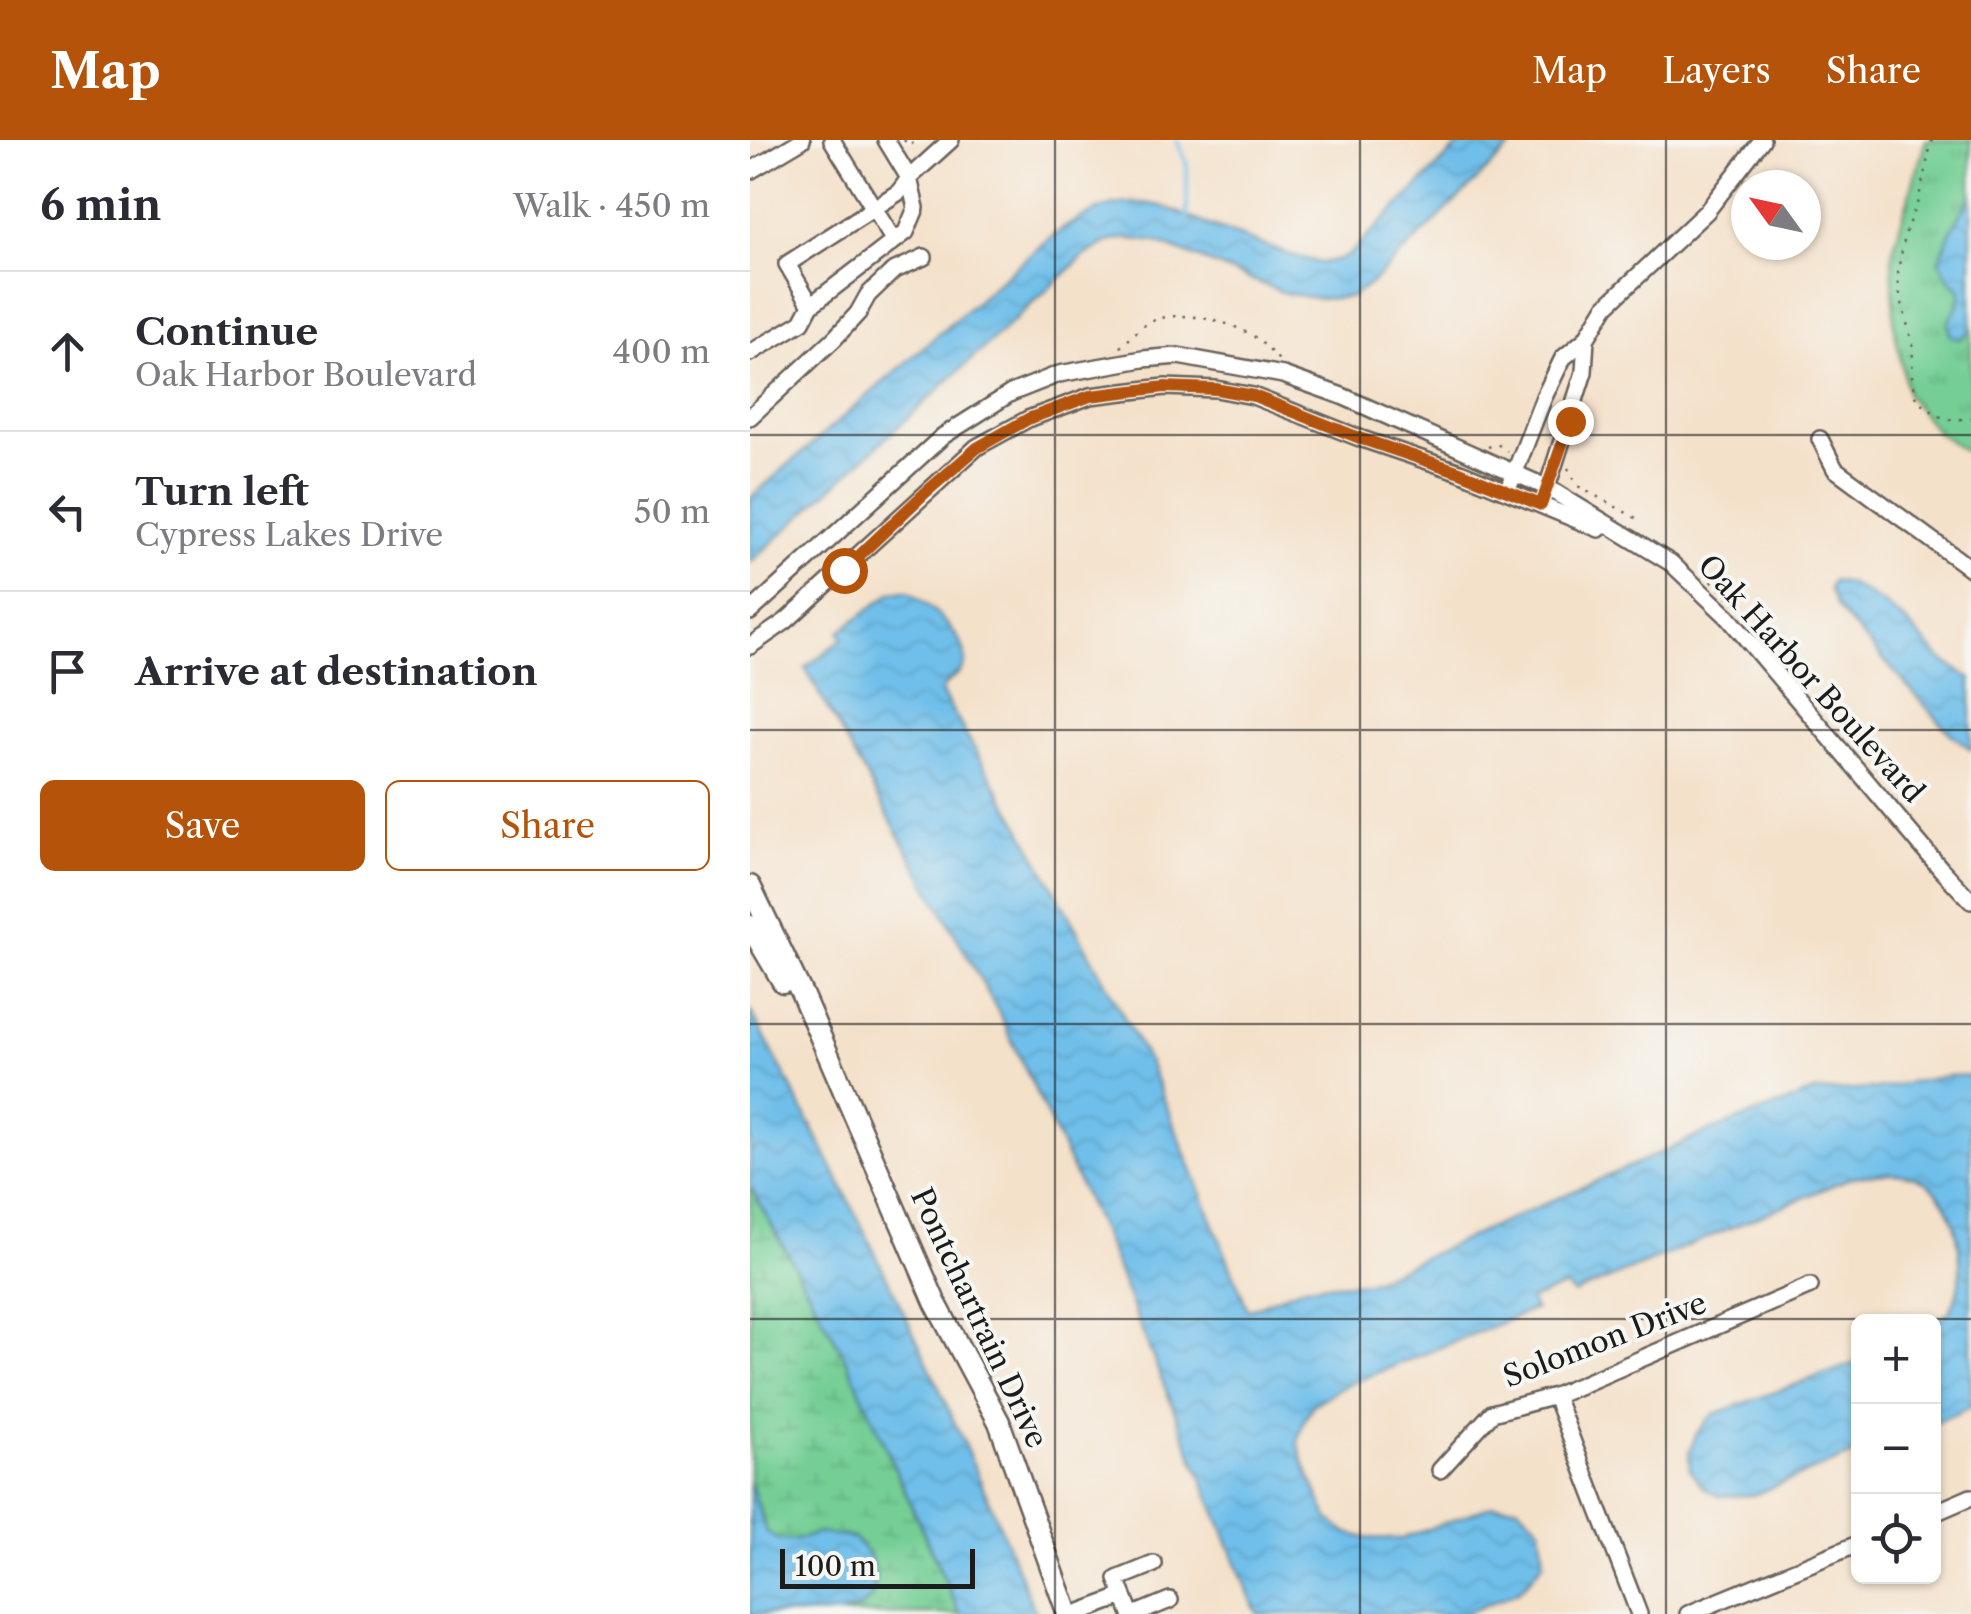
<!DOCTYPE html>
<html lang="en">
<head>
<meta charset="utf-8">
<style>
	:root { --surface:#fff; --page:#f2f2f3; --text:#2b2b33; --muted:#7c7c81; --line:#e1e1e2; --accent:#b45309 }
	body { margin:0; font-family:"Libre Caslon Text",serif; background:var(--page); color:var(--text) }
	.controls { position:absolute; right:30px; bottom:30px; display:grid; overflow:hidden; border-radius:15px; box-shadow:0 2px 8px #0004 }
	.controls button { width:90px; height:90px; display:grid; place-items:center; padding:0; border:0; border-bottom:2px solid var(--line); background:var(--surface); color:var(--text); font:50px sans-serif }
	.compass { position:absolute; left:981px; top:30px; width:90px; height:90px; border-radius:50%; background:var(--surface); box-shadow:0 2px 8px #0004; rotate:303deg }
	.scale { position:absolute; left:30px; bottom:25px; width:195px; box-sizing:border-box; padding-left:10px; border:5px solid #1c1c1c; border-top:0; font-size:28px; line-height:35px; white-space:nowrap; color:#1c1c1c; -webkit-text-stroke:8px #f6f6f2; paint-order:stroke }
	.stop { position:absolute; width:30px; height:30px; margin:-22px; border:8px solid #b45309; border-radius:50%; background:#fff }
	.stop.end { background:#b45309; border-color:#fff; box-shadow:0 2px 10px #0008 }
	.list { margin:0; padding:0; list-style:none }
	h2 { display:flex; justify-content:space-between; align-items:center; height:130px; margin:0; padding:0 40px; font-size:42px }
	h2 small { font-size:32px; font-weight:400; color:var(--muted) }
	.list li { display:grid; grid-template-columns:65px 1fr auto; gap:30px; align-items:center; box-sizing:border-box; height:160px; padding:0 40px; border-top:2px solid var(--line) }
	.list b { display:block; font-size:38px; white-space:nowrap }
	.list p { margin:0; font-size:32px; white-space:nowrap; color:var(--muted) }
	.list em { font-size:32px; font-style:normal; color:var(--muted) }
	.actions { display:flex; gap:20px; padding:30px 40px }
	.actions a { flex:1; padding:22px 0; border:2px solid var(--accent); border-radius:15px; text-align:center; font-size:35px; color:var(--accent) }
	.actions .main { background:var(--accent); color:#fff }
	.icon { flex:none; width:55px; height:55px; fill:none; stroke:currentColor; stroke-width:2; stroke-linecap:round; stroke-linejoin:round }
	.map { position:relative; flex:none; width:1221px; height:1474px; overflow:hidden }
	header { display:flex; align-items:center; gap:60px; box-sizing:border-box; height:140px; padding:0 50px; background:var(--accent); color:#fff }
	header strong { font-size:48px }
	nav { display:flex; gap:55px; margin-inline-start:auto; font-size:35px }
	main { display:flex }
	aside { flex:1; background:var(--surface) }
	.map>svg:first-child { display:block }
	.grass { fill:url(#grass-tufts); stroke:#487658; stroke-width:2.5 }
	.wetland { fill:url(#wetland-marsh); stroke:#487658; stroke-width:2.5 }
	.water { fill:url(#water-waves); stroke:#466e83; stroke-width:2.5 }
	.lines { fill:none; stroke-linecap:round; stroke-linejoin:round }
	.stream { stroke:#6fbfea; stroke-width:4 }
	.minor-casing { stroke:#686159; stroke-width:20 }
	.major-casing { stroke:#686159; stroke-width:25 }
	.path { stroke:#686159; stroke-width:2.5; stroke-dasharray:2.5 8; stroke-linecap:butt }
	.minor { stroke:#fff; stroke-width:15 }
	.major { stroke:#fff; stroke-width:20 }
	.route { stroke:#b45309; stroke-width:12 }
	.grid { fill:none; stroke:#1c1c1c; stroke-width:2.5; stroke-opacity:0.55 }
	.labels { text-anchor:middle; stroke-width:8; stroke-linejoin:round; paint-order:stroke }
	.street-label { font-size:30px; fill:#1c1c1c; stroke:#f6f6f2 }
</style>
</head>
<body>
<header>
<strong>Map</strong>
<nav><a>Map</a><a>Layers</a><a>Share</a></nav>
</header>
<main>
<aside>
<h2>6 min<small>Walk · 450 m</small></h2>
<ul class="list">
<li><svg class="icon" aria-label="ahead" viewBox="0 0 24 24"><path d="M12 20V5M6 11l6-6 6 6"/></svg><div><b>Continue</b><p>Oak Harbor Boulevard</p></div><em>400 m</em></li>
<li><svg class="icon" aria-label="left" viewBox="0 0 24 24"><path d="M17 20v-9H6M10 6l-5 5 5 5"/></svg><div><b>Turn left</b><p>Cypress Lakes Drive</p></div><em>50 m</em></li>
<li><svg class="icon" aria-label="arrive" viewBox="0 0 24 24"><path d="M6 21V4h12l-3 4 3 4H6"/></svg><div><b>Arrive at destination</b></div></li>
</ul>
<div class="actions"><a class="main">Save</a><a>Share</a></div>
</aside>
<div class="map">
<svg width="1221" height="1474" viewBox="0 0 1221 1474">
	<defs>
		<pattern id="grass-tufts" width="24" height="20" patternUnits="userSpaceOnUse" patternTransform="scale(2.5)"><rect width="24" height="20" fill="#75cf95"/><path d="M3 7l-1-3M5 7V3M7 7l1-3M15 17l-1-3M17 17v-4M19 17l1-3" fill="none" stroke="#65b180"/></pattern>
		<pattern id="wetland-marsh" width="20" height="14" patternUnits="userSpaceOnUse" patternTransform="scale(2.5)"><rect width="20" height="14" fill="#75cf95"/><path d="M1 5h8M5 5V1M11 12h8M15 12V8" fill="none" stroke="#65b180"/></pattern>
		<pattern id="water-waves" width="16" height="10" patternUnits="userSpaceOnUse" patternTransform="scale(2.5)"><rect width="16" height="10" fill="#6fbfea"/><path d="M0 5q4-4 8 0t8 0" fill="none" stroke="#60a4c8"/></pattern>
	</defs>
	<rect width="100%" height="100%" fill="#f6f6f2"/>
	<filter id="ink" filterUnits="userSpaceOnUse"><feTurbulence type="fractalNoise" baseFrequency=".01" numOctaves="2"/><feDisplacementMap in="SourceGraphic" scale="20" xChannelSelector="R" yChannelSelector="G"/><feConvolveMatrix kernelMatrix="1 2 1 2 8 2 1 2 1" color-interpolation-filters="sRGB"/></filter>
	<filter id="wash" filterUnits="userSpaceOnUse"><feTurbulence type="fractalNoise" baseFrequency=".0048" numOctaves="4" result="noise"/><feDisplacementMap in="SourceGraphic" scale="40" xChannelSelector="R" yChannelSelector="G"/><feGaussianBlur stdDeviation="2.25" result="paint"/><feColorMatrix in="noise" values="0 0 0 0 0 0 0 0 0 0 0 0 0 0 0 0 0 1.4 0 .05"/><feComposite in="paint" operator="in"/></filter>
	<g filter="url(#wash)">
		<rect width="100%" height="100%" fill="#f4e1ca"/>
		<!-- grass -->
		<path class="grass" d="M1176,0h45v56l-23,82 13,12 -2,13 -11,20 19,8 4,-1v125l-33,-22 -31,-38 -13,-70 -2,-72z"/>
		<!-- wetland -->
		<path class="wetland" d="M0,1046l97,175 113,253h-121l20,-5 -40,-76 -26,8 -16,-2 -11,-8 -16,-50z"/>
		<!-- water -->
		<path class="water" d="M714,0h54l-144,141 -23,16 -30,2 -36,-6 -128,-51 -31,-4 -19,4 -23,14 -334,307v-65l297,-258c44,-33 88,-52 141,-23l97,36 35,10 19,-3 10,-5z
			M1221,56v134l-11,9 -10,-4 -2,-12 11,-20 2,-13 -13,-12 -9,-17 11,-28z
			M1083,441l18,4 30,17 25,20 36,38 29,19v70l-20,-15 -114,-126 -8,-20z
			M157,451c18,9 71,54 55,78 -6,9 -16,11 -21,23l79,134 131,241 97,243 57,-24 63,-4 339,-150 107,-40 63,-3 69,-13 25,-1v332l-37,16v-99c5,-4 13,-9 17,-15 20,-38 8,-120 -39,-133 -21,-6 -41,-2 -62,2l-277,116 -7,-8 -36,14 5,9 -193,78 -29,18 -9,16 -6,21 5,19 26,59 19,13 18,5 35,1 92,-34 25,1 22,21 4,35 -25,29 -55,23h-207l-154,-379 -105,-224 -193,-343 38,-30 -4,-6 53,-40z
			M0,870c106,196 203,397 286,604h-76l-113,-253 -97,-175z
			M1108,1222v91l-105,42 -34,1 -15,-8 -14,-18 -1,-17 8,-20 17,-19z
			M0,1341l16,50 11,8 16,2 26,-8 35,5 16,18 6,20 -4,20 -13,13 -20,5h-89z"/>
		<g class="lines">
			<!-- stream -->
			<path class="stream" d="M427,0l10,25v52"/>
		</g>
	</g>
	<g filter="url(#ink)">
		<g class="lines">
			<defs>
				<path id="minor" d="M82,0l62,101
					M0,31l52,-31
					M61,165l-24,-41 112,-72 10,-14 -23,-38
					M0,213l52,-31 9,-17 95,-73 10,-24 -7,-30 42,-38
					M0,277l84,-78 24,-26 10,-18 25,-24 31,-14
					M1070,299l15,30 136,100
					M761,342l33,-85 19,-39 23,-19 20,-33 101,-95 55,-71
					M794,357l40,-125 2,-33
					M0,472l193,-176 68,-43 48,-19 84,-15 35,-3 105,19 59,21 206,92 123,75 57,54 213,252 30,32
					M0,506l36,-25 191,-174 51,-28 62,-23 75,-9 51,2 37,7 109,43 98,33 139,57
					M805,1256l84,218
					M690,1330l52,-57 63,-17 255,-110
					M1184,1373l37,-16
					M325,1474l49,-18
					M381,1474l-14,-35 37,-15
					M386,1474l34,-14
					M938,1474l170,-70"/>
				<path id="major" d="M0,746l52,108 133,308 64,120 69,192
					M0,786l33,56"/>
			</defs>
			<!-- minor casing -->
			<use href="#minor" class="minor-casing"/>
			<!-- major casing -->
			<use href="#major" class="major-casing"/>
			<!-- path -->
			<path class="path" d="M154,0l5,6 8,-6
				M1182,0l-14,61 -11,26 -9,43 1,21 14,56 -1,29 4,20 8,10 17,11 12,3 18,-2
				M370,207c11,-8 18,-19 30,-25 27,-14 83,-1 106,16 8,6 15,15 23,22
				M827,298l11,-4 2,-4 -1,-7 -7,-5
				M738,307l9,-3 10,7
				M818,328l10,18 58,32 1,6
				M954,434l31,29"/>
			<!-- minor -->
			<use href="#minor" class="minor"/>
			<!-- major -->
			<use href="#major" class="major"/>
		</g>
	</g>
	<g class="lines" filter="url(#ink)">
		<!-- route -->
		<path class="route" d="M94,430l81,-77 52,-45 51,-29 62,-23 75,-9 51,2 38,7 108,43 98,33 81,33 29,-84"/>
	</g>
	<!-- grid -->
	<path class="grid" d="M305,0v1474M610,0v1474M916,0v1474M0,295h1221M0,590h1221M0,884h1221M0,1179h1221"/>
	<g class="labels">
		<!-- street labels -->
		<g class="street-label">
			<text transform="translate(1061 539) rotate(48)" y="10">Oak Harbor Boulevard</text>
			<text transform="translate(229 1178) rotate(65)" y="10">Pontchartrain Drive</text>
			<text transform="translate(855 1200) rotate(-21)" y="10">Solomon Drive</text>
		</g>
	</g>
</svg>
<div class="controls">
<button>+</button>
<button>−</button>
<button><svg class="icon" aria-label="locate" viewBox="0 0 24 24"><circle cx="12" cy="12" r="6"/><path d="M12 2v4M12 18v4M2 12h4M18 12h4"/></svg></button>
</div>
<svg class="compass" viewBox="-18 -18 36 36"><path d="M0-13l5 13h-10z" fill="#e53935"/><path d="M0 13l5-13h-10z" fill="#7c7c81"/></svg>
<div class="scale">100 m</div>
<div class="stop" style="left:94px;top:430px"></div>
<div class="stop end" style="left:820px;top:281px"></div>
</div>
</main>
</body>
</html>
